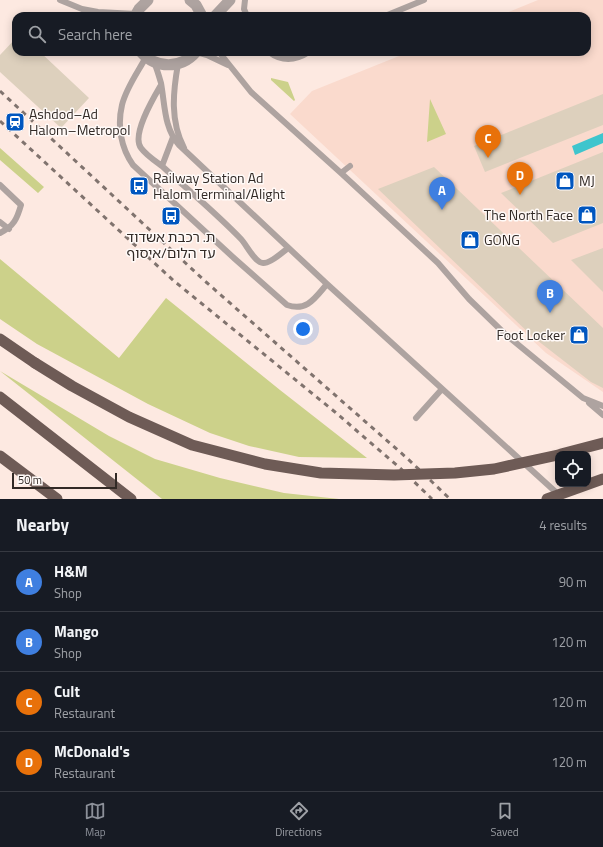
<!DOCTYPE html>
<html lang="en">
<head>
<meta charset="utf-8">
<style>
	:root { --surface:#171b24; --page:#242831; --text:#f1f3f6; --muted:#9ea1a6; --line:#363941; --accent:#8c9099 }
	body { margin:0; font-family:"Titillium Web","Noto Sans Hebrew",sans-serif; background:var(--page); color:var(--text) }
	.controls { position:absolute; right:12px; bottom:12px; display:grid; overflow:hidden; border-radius:8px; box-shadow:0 2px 10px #0003 }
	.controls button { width:36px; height:36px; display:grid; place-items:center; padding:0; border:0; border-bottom:1px solid var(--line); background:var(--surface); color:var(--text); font:20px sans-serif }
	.scale { position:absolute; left:12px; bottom:10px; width:105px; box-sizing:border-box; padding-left:4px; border:2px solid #322a26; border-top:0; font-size:11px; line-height:14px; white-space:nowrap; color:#322a26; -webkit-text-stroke:3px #fffaf8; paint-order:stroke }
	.you { position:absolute; left:303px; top:329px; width:14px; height:14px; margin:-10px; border:3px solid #fff; border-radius:50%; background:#1a73e8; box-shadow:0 0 0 6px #1a73e833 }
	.badge { display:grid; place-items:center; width:26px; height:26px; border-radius:50%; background:var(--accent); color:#fff; font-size:13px; font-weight:700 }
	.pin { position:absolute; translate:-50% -33px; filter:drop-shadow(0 1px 2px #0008) }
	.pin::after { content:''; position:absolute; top:21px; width:14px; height:12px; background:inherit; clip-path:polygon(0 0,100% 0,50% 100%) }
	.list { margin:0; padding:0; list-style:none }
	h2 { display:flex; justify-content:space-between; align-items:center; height:52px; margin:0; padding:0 16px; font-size:17px }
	h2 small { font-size:13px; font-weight:400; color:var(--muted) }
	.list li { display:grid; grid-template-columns:26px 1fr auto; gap:12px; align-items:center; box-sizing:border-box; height:60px; padding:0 16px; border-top:1px solid var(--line) }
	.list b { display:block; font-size:15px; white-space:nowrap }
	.list p { margin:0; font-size:13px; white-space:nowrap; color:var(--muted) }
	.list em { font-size:13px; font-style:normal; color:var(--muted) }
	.icon { flex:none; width:22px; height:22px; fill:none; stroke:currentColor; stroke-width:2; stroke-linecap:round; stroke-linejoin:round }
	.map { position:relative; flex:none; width:603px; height:499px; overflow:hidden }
	.search { position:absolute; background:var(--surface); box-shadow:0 2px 10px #0003; left:12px; right:12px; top:12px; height:44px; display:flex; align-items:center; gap:10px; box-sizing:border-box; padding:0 14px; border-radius:12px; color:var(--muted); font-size:15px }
	.sheet { height:292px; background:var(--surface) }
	nav { display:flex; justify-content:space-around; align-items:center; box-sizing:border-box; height:56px; border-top:1px solid var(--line); background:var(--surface); font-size:11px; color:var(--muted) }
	nav a { display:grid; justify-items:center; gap:2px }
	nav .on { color:var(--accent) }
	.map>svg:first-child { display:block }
	.built { fill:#fadacd }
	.green { fill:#ccd18a }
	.water { fill:#3fc5cd }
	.building { fill:#ddd0bd }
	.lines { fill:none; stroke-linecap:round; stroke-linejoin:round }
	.service { stroke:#aea3a0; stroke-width:6 }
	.minor { stroke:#aea3a0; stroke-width:11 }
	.trunk { stroke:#6e5b56; stroke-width:11 }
	.rail { stroke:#80736e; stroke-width:3; stroke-dasharray:5 5; stroke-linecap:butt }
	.trunk-bridge { stroke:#6e5b56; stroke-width:11 }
	.labels { text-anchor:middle; stroke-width:3; stroke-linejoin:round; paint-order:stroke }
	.poi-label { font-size:14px; fill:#322a26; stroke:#fffaf8; text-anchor:start }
</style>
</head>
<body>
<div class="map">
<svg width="603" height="499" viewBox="0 0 603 499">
	<rect width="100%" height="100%" fill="#fde9e1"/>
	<!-- built -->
	<path class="built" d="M538,0h65v392l-57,-39 -256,-239 22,-23 97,-39h178v-36h-88z"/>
	<!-- green -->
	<path class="green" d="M271,78l17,4 7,18 -1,1 -23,-21z
		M430,99l16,35 -19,8z
		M0,148l44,39 -6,6 -38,-33z
		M0,259l119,99 47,-60 114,92 87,68 -68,-1 -50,-11 -39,-13 -62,-29 -111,-60 -37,-25z
		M0,371l109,65 46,23 65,19 64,15 55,6h-177z"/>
	<!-- water -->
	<path class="water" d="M603,133v10l-28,12 -3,-9z"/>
	<!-- building -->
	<path class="building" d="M16,38v14h24l49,46 -28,30 -61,-56v-17z
		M603,94v31l-118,47 -11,-26z
		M603,152v71l-50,20 -52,-50z
		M434,167l169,161v60l-12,-6 -58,-45 -155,-148z
		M603,248v44l-32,-32z"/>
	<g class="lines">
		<!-- service -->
		<path class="service" d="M60,0l22,9 16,3 38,2
			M245,0l-1,9 3,7
			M385,16l39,-16
			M196,52l11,3 21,10
			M219,52l32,40 90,81 97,90 31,36 35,34 79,65 20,8
			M269,52c12,9 26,9 40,0
			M146,57c-8,15 -20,31 -24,48 -5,21 -1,43 11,60l102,94 52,46c20,7 28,-7 40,-21
			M154,62c3,7 5,14 7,21 4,22 3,45 18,62l148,139 232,211
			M178,64c-5,28 -8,57 6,84
			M161,85c-7,12 -30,50 -20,63 5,7 14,13 21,18
			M173,137l-11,29c26,24 54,47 79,73 5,5 14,24 22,24 7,1 20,-11 25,-15
			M341,173l9,-7
			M0,185l21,20c-4,14 -7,21 -21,28
			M0,222l9,7
			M589,403l14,12
			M416,418l26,-29"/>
		<!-- minor -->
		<path class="minor" d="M190,0l6,5 6,11
			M135,16l4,-7 9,-9
			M215,16l15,-16
			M141,52c15,17 40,17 55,0"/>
		<!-- trunk -->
		<path class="trunk" d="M0,339l35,24
			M0,397l131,102
			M561,454l42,-11
			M0,456l57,43"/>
		<!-- rail -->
		<path class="rail" d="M0,91l206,191 202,177 42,40
			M0,121l174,160 161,131 65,56 32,31"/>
		<!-- trunk-bridge -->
		<path class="trunk-bridge" d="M35,363l37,23 57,31 63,28 73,19 56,9 73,2 61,-2 39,-4 64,-14
			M547,499l56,-20"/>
	</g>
	<!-- icons -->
	<defs>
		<symbol id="station-square" viewBox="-11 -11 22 22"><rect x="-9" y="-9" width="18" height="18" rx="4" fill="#0056bf" stroke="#fffaf8"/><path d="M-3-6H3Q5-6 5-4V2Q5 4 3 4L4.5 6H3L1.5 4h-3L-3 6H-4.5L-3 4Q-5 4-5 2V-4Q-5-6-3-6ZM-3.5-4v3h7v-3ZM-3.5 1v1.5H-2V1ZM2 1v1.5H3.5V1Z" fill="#fff"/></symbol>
		<symbol id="shop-square" viewBox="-11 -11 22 22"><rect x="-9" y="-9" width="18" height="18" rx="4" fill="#0056bf" stroke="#fffaf8"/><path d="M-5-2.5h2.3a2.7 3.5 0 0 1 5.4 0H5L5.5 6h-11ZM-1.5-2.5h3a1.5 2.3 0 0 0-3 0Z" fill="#fff"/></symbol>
		<symbol id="bus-square" viewBox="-11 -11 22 22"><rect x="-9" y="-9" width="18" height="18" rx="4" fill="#0056bf" stroke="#fffaf8"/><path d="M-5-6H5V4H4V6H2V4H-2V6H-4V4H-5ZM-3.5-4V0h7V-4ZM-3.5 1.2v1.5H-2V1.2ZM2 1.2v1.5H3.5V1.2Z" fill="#fff"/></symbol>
	</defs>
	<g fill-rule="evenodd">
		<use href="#station-square" x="4" y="111" width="22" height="22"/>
		<use href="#shop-square" x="554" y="170" width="22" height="22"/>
		<use href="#bus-square" x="128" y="175" width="22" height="22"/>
		<use href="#shop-square" x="576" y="204" width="22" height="22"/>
		<use href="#bus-square" x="160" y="205" width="22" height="22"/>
		<use href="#shop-square" x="459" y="229" width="22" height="22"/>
		<use href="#shop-square" x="568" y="324" width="22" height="22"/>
	</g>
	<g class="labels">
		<!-- poi labels -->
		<g class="poi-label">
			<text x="29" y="119">Ashdod–Ad<tspan x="29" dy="16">Halom–Metropol</tspan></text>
			<text x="153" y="183">Railway Station Ad<tspan x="153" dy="16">Halom Terminal/Alight</tspan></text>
			<text x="579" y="186">MJ</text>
			<text x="573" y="220" text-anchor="end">The North Face</text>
			<text x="171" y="242" text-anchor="middle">ת. רכבת אשדוד<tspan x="171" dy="16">עד הלום/איסוף</tspan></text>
			<text x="484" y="245">GONG</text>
			<text x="565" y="340" text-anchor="end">Foot Locker</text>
		</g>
	</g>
</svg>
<div class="controls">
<button><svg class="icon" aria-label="locate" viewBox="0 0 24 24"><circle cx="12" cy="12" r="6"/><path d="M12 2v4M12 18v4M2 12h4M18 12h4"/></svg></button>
</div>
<div class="scale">50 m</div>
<div class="you"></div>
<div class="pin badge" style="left:442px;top:210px;background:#3f7fe0">A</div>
<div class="pin badge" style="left:550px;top:313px;background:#3f7fe0">B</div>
<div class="pin badge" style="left:488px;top:158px;background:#e8710a">C</div>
<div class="pin badge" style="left:520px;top:195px;background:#e8710a">D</div>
<div class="search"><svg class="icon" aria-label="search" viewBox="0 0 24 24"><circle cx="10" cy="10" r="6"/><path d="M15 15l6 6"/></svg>Search here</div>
</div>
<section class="sheet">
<h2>Nearby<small>4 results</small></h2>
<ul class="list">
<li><span class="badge" style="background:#3f7fe0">A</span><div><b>H&amp;M</b><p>Shop</p></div><em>90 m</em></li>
<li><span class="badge" style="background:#3f7fe0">B</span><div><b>Mango</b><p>Shop</p></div><em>120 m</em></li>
<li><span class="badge" style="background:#e8710a">C</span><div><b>Cult</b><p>Restaurant</p></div><em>120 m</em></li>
<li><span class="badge" style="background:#e8710a">D</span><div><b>McDonald's</b><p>Restaurant</p></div><em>120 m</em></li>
</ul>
</section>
<nav>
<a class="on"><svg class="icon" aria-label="map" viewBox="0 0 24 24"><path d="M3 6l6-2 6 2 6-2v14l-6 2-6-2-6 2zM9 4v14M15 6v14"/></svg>Map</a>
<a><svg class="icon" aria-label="directions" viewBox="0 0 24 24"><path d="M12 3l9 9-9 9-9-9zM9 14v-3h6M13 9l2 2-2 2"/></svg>Directions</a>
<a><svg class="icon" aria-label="saved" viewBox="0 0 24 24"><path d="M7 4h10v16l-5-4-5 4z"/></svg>Saved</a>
</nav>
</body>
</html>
